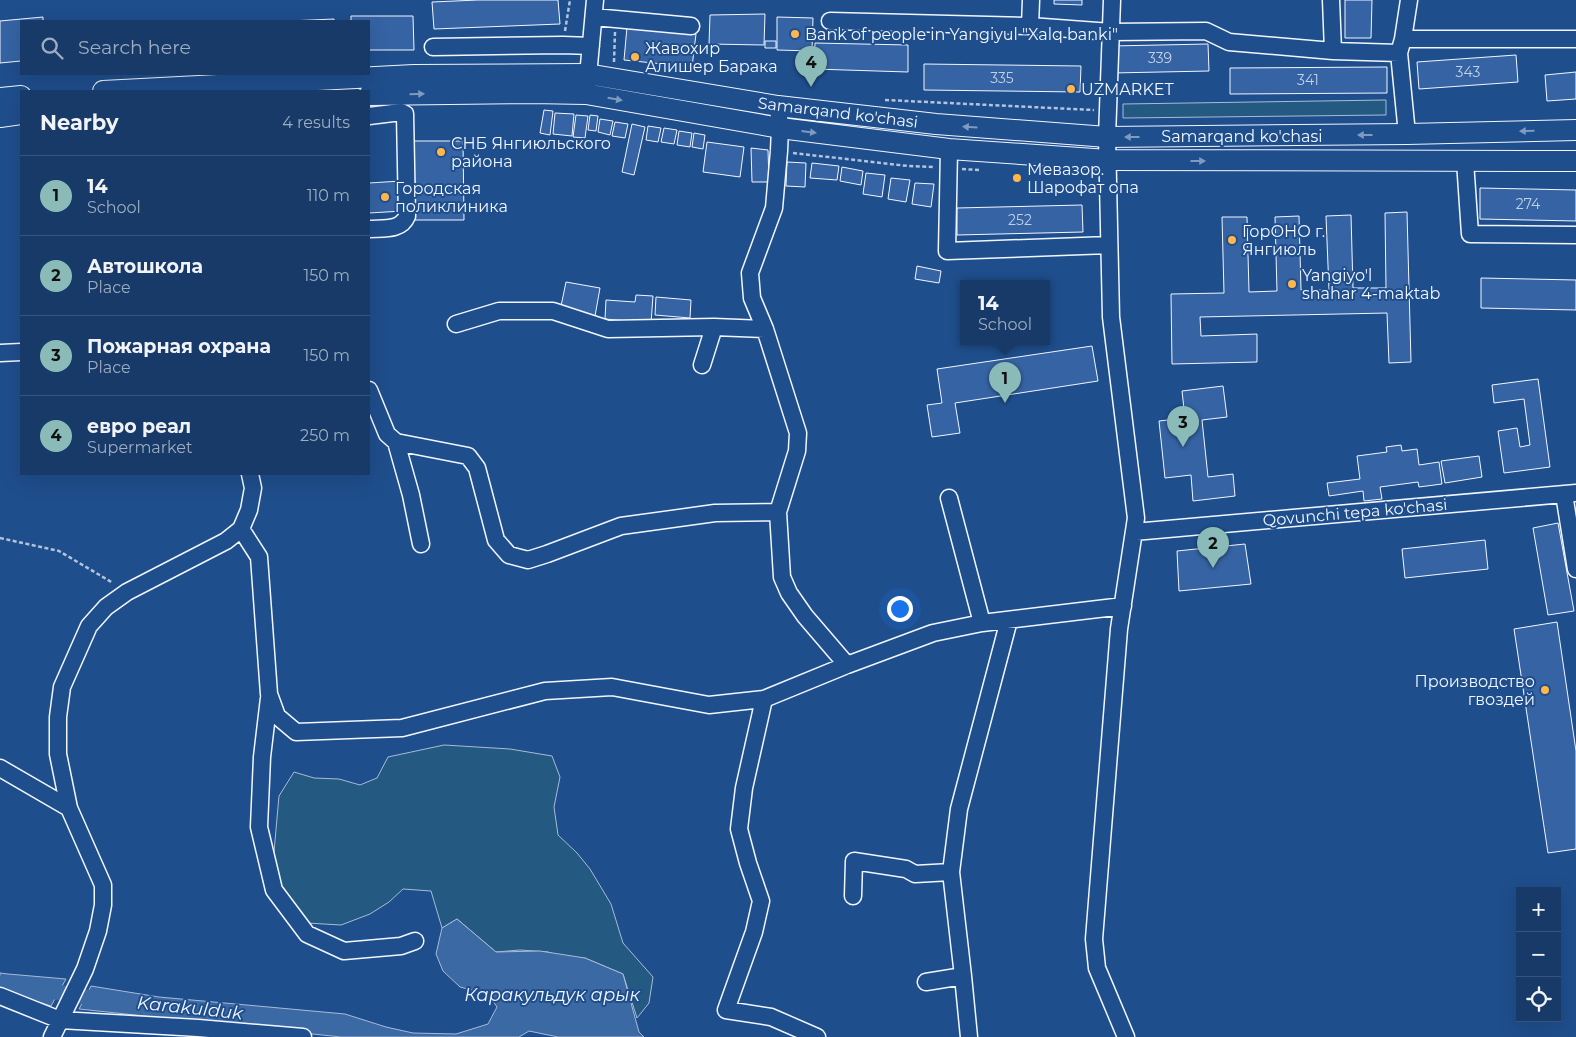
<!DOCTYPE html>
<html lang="en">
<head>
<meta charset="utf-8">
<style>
	:root { --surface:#173a69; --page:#244571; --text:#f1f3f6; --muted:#9eadc0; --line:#36547d; --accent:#8bbbb9 }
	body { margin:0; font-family:Montserrat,sans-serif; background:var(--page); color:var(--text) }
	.controls { position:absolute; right:15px; bottom:15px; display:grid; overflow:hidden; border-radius:0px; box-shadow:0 5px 20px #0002 }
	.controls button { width:45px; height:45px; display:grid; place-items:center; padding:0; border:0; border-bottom:1px solid var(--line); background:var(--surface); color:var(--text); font:25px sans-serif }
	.you { position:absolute; left:899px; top:608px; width:18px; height:18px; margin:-12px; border:4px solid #fff; border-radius:50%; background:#1a73e8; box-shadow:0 0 0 8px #1a73e833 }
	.badge { display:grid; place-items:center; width:32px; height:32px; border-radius:50%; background:var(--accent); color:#111; font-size:16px; font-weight:700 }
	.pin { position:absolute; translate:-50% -41px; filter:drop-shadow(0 1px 2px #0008) }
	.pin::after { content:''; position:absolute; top:26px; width:18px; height:15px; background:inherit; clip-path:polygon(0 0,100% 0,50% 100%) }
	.popup { position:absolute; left:960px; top:280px; width:90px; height:65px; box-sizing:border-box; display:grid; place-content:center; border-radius:0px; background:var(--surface); filter:drop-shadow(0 1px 4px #0005); font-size:16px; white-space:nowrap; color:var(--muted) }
	.popup b { font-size:19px; color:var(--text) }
	.popup::after { content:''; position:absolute; left:50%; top:100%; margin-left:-10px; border:10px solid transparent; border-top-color:var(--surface) }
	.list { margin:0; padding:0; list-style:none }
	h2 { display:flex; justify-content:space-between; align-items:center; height:65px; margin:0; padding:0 20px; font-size:21px }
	h2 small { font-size:16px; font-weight:400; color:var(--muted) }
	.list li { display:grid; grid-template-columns:32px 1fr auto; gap:15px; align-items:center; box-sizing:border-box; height:80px; padding:0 20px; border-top:1px solid var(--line) }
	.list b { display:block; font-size:19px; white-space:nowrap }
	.list p { margin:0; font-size:16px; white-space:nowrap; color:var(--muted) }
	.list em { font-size:16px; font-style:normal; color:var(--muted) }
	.icon { flex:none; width:28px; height:28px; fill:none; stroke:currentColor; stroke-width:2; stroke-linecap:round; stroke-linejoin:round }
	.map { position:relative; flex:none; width:1576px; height:1037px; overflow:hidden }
	.search { position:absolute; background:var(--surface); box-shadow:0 5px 20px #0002; left:20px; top:20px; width:350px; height:55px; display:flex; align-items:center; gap:12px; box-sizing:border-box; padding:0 18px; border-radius:0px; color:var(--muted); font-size:19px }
	.panel { position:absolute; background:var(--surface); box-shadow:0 5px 20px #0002; left:20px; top:90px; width:350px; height:385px; border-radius:0px }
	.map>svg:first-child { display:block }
	.green { fill:#245a82; stroke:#a8bbd7 }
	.water { fill:#3b69a3; stroke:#a8bbd7 }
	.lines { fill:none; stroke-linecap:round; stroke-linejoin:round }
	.canal { stroke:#3b69a3; stroke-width:15 }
	.building { fill:#3563a3; stroke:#f2f6ff }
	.minor-casing { stroke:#f2f6ff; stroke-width:19 }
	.major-casing { stroke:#f2f6ff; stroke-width:22 }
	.path { stroke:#b3c4dc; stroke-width:2.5; stroke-dasharray:4 2.5; stroke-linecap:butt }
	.minor { stroke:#1f4e8c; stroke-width:16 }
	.major { stroke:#1f4e8c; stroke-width:20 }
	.oneway { fill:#7e9ac0 }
	.poi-dot { fill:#ffb74d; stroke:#1f4e8c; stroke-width:2 }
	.labels { text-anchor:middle; stroke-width:4; stroke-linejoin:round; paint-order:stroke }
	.number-label { font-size:14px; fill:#c3d1e8 }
	.poi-label { font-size:16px; fill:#f2f6ff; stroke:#1f4e8c; text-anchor:start }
	.street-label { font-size:16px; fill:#f2f6ff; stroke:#1f4e8c }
	.water-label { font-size:18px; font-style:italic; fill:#f2f6ff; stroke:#1f4e8c }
</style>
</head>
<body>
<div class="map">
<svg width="1576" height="1037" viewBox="0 0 1576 1037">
	<rect width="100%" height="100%" fill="#1f4e8c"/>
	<!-- green -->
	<path class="green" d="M1386,100v15l-263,3v-14z
		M444,745l66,4 42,7 8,21 -6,30 4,28 19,18 13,16 21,35 12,39 30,34 -4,26 -12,15 -14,-44 -38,-16h-19l-18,-6 -28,-2 -24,2 -39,-33 -15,9 -11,-37 -28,-2 -14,13 -19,12 -29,11 -34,-2 -26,-32 -8,-28 6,-67 15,-24 20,6 25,1 21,6 17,-7 11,-21z"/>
	<!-- water -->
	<path class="water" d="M457,919l39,33 44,-1 45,7 38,16 16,58 5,5h-86l-29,-6 -10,6h-178l-262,-28 12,-23 68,11 186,17 41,13 27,6 43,1 32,-10 9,-17 -9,-13 -28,-7 -17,-16 -7,-17 6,-26z
		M0,973l8,1 58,5 -15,27 -51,-16z"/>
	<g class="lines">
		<!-- canal -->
		<path class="canal" d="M0,983l105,17"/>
	</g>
	<!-- building -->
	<path class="building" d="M478,0h80l2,24 -126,5 -2,-27z
		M1054,0h28v5l-28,-1z
		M1345,0h27l-1,38h-26z
		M765,14l-1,31 -55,-1 1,-29z
		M351,16h62l1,34h-45v-29h-18z
		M43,17v4h-22v40l-21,2v-42z
		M777,17l36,1 -1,33 -35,-1z
		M334,19v2h-46z
		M627,27l69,7 -4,33 -68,-7z
		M765,41h11v7h-11z
		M815,43l93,2v27l-94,-3z
		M1208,44l1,27 -97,2 -1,-27z
		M1516,55l2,27 -99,7 -2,-27z
		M924,64l157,2 -1,26 -156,-2z
		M1387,67v26l-157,1v-26z
		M1576,72v27l-29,2 -2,-26z
		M544,110l9,1 -3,24 -10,-2z
		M555,113l19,1 -2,22 -19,-2z
		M576,115l12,1 -3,22 -12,-1z
		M590,115l8,1 -2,15 -8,-1z
		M600,119l13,2 -3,14 -12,-3z
		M615,122l13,2 -3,14 -13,-2z
		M632,124l13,3 -11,48 -12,-3z
		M648,126l13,2 -3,14 -12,-2z
		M664,128l13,2 -3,14 -13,-2z
		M679,131l13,2 -2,14 -13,-2z
		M694,133l11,2 -2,14 -11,-2z
		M413,141h50l1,79h-50z
		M707,142l37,5 -4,30 -37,-5z
		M751,148l17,2 1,32h-17z
		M787,162l19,1 -1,24 -19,-1z
		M812,163l27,3 -2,14 -27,-2z
		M842,167l21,4 -2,14 -21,-4z
		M866,173l19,2 -3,22 -19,-3z
		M891,178l19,2 -4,22 -18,-3z
		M401,181l2,30 -34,2v-30z
		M915,183l19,1 -3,23 -19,-3z
		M1480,188l96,2v31l-96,-2z
		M1082,205l1,27 -126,3v-27z
		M1407,212l4,150 -22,1 -2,-50 -187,4 1,19 56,-2v28l-85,2 -1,-70 53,-1 -2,-76h25l2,75 28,-1 -2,-74 24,-1 2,74h28l-3,-74 25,-1 2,73h33l-1,-75z
		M917,266l24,5 -2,12 -24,-4z
		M1481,278l95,2v30l-95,-2z
		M566,282l34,6 -5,28 -35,-5z
		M636,295l17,1 -2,27 -46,-4 1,-19 29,2z
		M656,297l35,3 -1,18 -35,-3z
		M1092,346l6,35 -143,22 5,30 -28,4 -5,-32 15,-2 -5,-34z
		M1538,379l12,88 -46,6 -6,-42 19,-3 3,19 10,-2 -6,-46 -30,4 -2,-18z
		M1223,386l4,31 -25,3 6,57 25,-3 2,22 -42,5 -2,-26 -26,3 -6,-57 26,-3 -3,-27z
		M1401,445l1,6 15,-2 2,16 20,-3 3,22 -23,3 -1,-5 -38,5 2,12 -18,2 -1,-10 -34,5 -2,-13 33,-4 -3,-23 30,-4 -1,-5z
		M1479,456l3,21 -37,6 -4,-22z
		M1558,523l16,88 -26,4 -15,-87z
		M1485,540l3,29 -83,9 -3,-29z
		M1245,544l6,40 -72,7 -2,-40z
		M1557,622l19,129v98l-28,4 -34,-224z"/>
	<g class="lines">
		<defs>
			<path id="minor" d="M1031,0l-1,26 81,6 95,-1 23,11 104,9
				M1112,0l-5,137 4,180 25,201 -17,111 -25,310 3,29 29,69
				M1331,0l2,51 66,2 8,81
				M594,17l97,9
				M830,21l200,5
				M1403,39l6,-39
				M433,47l130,-2 28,1
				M1399,53l4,-14h173
				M587,87l8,-87
				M778,106l2,22 -1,23 -5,57 -24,65 2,25 13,31 33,104 -1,18 -19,61 4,65 7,16 16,23 42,49
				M369,116l32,-4 4,2 2,102c-6,15 -24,12 -38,13
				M949,149l-2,102 162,-6
				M1465,161l5,73 106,1
				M456,324l43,-13h54l55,18 106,-2 51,2
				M0,353l21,-1
				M702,365l12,-38
				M369,390l18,44 9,8 72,14 9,12 19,72 13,15 19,5 19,-6 74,-28 94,-13 63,-1
				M396,442l15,53 10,49
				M1564,494l12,75
				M949,498l33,125
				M241,529l18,28 10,137 8,22 19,16 106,-4 143,-37 67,-4 97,18 55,-6 83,-34 86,-32 49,-10 141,-17
				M1134,532l442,-39
				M269,698l-7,59 -3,70 15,63 33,44 37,17 57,-5 14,-5
				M764,699l-20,89 -5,41 9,34 13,38 -7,31 -28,78 45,7 46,20
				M0,768l69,40
				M951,872l8,-63 50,-189
				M853,896l1,-35 52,8 9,5 36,-2 12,104
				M926,982l37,-6 6,61
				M0,996l60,24 138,8 105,9
				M52,1037l33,-68 13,-38 5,-26v-20l-34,-77 -11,-54v-37l4,-30 27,-61 17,-19 21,-15 99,-51 15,-12 8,-19 4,-22 -3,-14"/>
			<path id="major" d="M103,91l311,-16 173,-1 191,32 158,18 171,13 300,-3 169,-4
				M369,95l162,-2 55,1 194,34 169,21 159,11 468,1
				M0,98l21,-2
				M0,117l21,-3"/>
		</defs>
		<!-- minor casing -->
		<use href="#minor" class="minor-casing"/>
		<!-- major casing -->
		<use href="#major" class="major-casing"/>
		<!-- path -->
		<path class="path" d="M565,31l5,-31
			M614,62l1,-30
			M885,100l209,10
			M793,153l115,13 26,1
			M962,169l17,1
			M0,538l59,13 54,32"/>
		<!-- minor -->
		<use href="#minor" class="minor"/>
		<!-- major -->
		<use href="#major" class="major"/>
	</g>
	<!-- one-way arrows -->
	<defs><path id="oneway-solid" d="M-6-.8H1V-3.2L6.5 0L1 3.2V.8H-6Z" transform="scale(1.25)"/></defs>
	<g class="oneway">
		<use href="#oneway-solid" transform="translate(417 94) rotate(-1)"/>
		<use href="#oneway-solid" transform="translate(615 99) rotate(10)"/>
		<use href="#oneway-solid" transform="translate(970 127) rotate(-176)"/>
		<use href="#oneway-solid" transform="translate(1527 131) rotate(179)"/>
		<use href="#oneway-solid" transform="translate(809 132) rotate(7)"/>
		<use href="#oneway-solid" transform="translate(1365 135) rotate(180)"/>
		<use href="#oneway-solid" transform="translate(1132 137) rotate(180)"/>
		<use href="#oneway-solid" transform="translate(1198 161)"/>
	</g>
	<!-- markers -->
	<g class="poi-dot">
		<circle cx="795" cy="34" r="5"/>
		<circle cx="635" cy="57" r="5"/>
		<circle cx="1071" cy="89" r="5"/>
		<circle cx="441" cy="152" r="5"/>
		<circle cx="1017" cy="178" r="5"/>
		<circle cx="385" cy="197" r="5"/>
		<circle cx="1232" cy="240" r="5"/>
		<circle cx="1292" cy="284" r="5"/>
		<circle cx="1545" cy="690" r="5"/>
	</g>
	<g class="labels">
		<!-- number labels -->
		<g class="number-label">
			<text x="1160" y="63">339</text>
			<text x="1468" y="77">343</text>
			<text x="1002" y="83">335</text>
			<text x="1308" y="85">341</text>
			<text x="1528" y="209">274</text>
			<text x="1020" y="225">252</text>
		</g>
		<!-- poi labels -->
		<g class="poi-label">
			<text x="805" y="40">Bank of people in Yangiyul "Xalq banki"</text>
			<text x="645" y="54">Жавохир<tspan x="645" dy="18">Алишер Барака</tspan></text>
			<text x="1081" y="95">UZMARKET</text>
			<text x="451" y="149">СНБ Янгиюльского<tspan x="451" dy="18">района</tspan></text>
			<text x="1027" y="175">Мевазор.<tspan x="1027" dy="18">Шарофат опа</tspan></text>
			<text x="395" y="194">Городская<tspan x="395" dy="18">поликлиника</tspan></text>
			<text x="1242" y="237">ГорОНО г.<tspan x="1242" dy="18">Янгиюль</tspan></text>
			<text x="1302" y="281">Yangiyo'l<tspan x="1302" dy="18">shahar 4-maktab</tspan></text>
			<text x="1535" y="687" text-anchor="end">Производство<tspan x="1535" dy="18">гвоздей</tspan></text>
		</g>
		<!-- street labels -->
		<g class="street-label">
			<text transform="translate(838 112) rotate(7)" y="6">Samarqand ko'chasi</text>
			<text x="1242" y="142">Samarqand ko'chasi</text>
			<text transform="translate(1355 512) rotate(-5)" y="6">Qovunchi tepa ko'chasi</text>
		</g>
		<!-- water labels -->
		<g class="water-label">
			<text x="552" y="1001">Каракульдук арык</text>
			<text transform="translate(190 1008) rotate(6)" y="6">Karakulduk</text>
		</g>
	</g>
</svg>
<div class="controls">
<button>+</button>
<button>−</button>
<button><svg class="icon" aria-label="locate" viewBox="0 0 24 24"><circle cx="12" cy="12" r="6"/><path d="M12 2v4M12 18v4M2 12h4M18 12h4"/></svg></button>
</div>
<div class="you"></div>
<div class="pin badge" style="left:1005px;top:403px">1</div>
<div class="popup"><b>14</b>School</div>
<div class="pin badge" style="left:1213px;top:568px">2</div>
<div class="pin badge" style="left:1183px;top:447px">3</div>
<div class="pin badge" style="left:811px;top:87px">4</div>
<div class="search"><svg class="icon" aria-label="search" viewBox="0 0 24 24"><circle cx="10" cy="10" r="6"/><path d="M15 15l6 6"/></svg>Search here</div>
<section class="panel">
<h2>Nearby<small>4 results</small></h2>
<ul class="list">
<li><span class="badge">1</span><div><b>14</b><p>School</p></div><em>110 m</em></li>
<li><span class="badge">2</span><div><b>Автошкола</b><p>Place</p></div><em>150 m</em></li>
<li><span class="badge">3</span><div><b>Пожарная охрана</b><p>Place</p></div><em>150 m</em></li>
<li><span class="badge">4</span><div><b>евро реал</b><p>Supermarket</p></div><em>250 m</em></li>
</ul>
</section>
</div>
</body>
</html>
